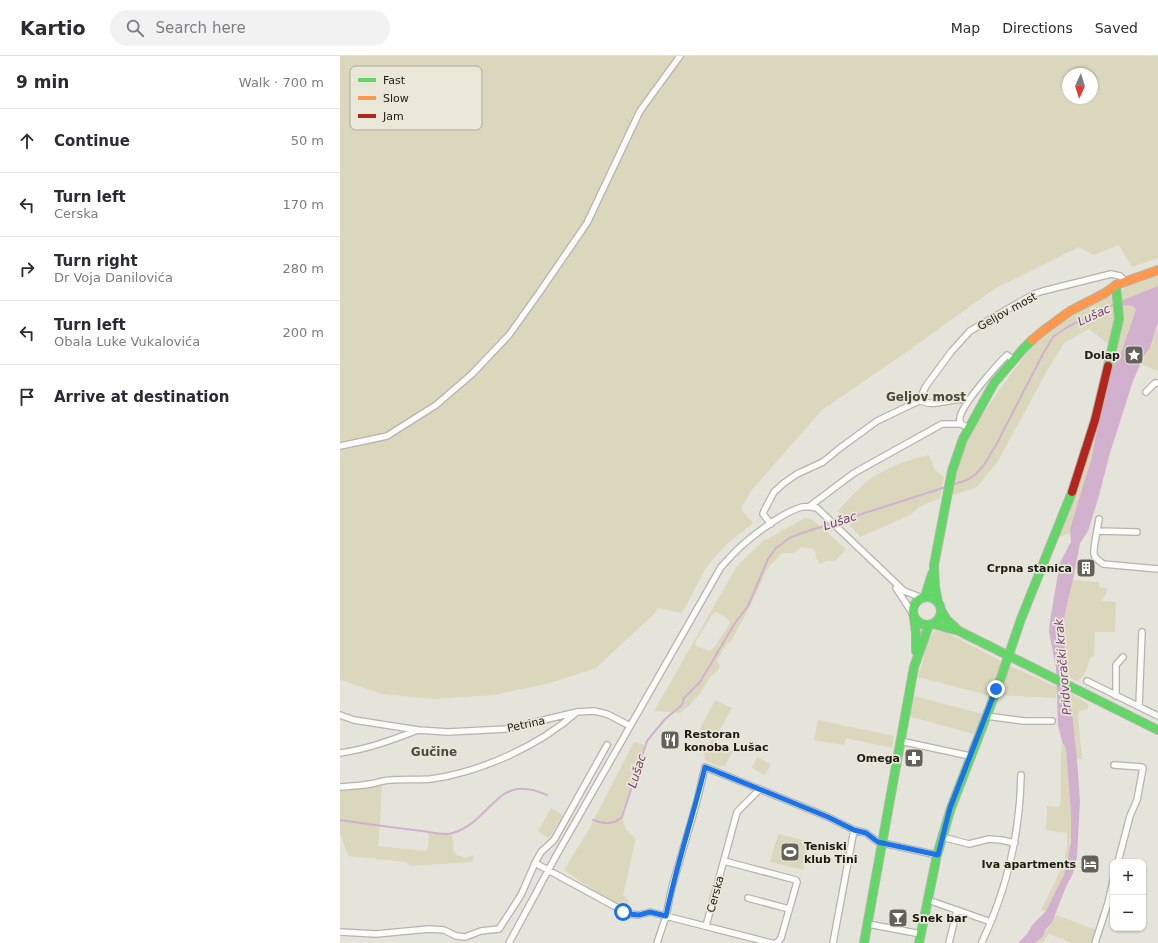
<!DOCTYPE html>
<html lang="en">
<head>
<meta charset="utf-8">
<style>
	:root { --surface:#fff; --page:#f2f2f3; --text:#2b2b33; --muted:#7c7c81; --line:#e1e1e2 }
	body { margin:0; font-family:"DejaVu Sans",sans-serif; background:var(--page); color:var(--text) }
	.controls { position:absolute; right:12px; bottom:12px; display:grid; overflow:hidden; border-radius:8px; box-shadow:0 1px 3px #0004 }
	.controls button { width:36px; height:36px; display:grid; place-items:center; padding:0; border:0; border-bottom:1px solid var(--line); background:var(--surface); color:var(--text); font:20px sans-serif }
	.compass { position:absolute; left:722px; top:12px; width:36px; height:36px; border-radius:50%; background:var(--surface); box-shadow:0 1px 3px #0004; rotate:184deg }
	.stop { position:absolute; width:12px; height:12px; margin:-9px; border:3px solid #1a73e8; border-radius:50%; background:#fff }
	.stop.end { background:#1a73e8; border-color:#fff; box-shadow:0 1px 4px #0008 }
	.list { margin:0; padding:0; list-style:none }
	h2 { display:flex; justify-content:space-between; align-items:center; height:52px; margin:0; padding:0 16px; font-size:17px }
	h2 small { font-size:13px; font-weight:400; color:var(--muted) }
	.list li { display:grid; grid-template-columns:26px 1fr auto; gap:12px; align-items:center; box-sizing:border-box; height:64px; padding:0 16px; border-top:1px solid var(--line) }
	.list b { display:block; font-size:15px; white-space:nowrap }
	.list p { margin:0; font-size:13px; white-space:nowrap; color:var(--muted) }
	.list em { font-size:13px; font-style:normal; color:var(--muted) }
	.icon { flex:none; width:22px; height:22px; fill:none; stroke:currentColor; stroke-width:2; stroke-linecap:round; stroke-linejoin:round }
	.map { position:relative; flex:none; width:818px; height:887px; overflow:hidden }
	header { display:flex; align-items:center; gap:24px; box-sizing:border-box; height:56px; padding:0 20px; background:var(--surface); border-bottom:1px solid var(--line) }
	header strong { font-size:19px }
	nav { display:flex; gap:22px; margin-inline-start:auto; font-size:14px }
	.search { width:280px; height:36px; background:var(--page); display:flex; align-items:center; gap:10px; box-sizing:border-box; padding:0 14px; border-radius:22px; color:var(--muted); font-size:15px }
	main { display:flex }
	aside { flex:1; background:var(--surface) }
	.map>svg:first-child { display:block }
	.green { fill:#dbd7bc; fill-rule:evenodd }
	.water { fill:#d1b1ce }
	.lines { fill:none; stroke-linecap:round; stroke-linejoin:round }
	.stream { stroke:#d1b1ce; stroke-width:2 }
	.street-casing { stroke:#b4b3ac; stroke-width:8 }
	.fast-casing { stroke:#b4b3ac; stroke-width:10 }
	.slow-casing { stroke:#b4b3ac; stroke-width:10 }
	.jam-casing { stroke:#b4b3ac; stroke-width:10 }
	.street { stroke:#fbfbfa; stroke-width:5.5 }
	.fast { stroke:#63d668; stroke-width:8 }
	.slow { stroke:#ff974d; stroke-width:8 }
	.jam { stroke:#b3261e; stroke-width:8 }
	.route { stroke:#1a73e8; stroke-width:5 }
	.labels { text-anchor:middle; stroke-width:3.5; stroke-linejoin:round; paint-order:stroke }
	.street-label { font-size:11px; fill:#1b1b15; stroke:#e9e7d7 }
	.poi-label { font-size:11px; font-weight:bold; fill:#1b1b15; stroke:#e9e7d7; text-anchor:end }
	.water-label { font-size:12px; font-style:italic; fill:#763f78; stroke:#e9e7d7 }
	.neighbourhood-label { font-size:12px; font-weight:bold; fill:#4b493c; stroke:#e9e7d7 }
	.key { fill:#e9e7d7; stroke:#abaa9d; stroke-width:1 }
	.key-label { font-size:11px; fill:#1b1b15 }
</style>
</head>
<body>
<header>
<strong>Kartio</strong>
<div class="search"><svg class="icon" aria-label="search" viewBox="0 0 24 24"><circle cx="10" cy="10" r="6"/><path d="M15 15l6 6"/></svg>Search here</div>
<nav><a>Map</a><a>Directions</a><a>Saved</a></nav>
</header>
<main>
<aside>
<h2>9 min<small>Walk · 700 m</small></h2>
<ul class="list">
<li><svg class="icon" aria-label="ahead" viewBox="0 0 24 24"><path d="M12 20V5M6 11l6-6 6 6"/></svg><div><b>Continue</b></div><em>50 m</em></li>
<li><svg class="icon" aria-label="left" viewBox="0 0 24 24"><path d="M17 20v-9H6M10 6l-5 5 5 5"/></svg><div><b>Turn left</b><p>Cerska</p></div><em>170 m</em></li>
<li><svg class="icon" aria-label="right" viewBox="0 0 24 24"><path d="M7 20v-9h11M14 6l5 5-5 5"/></svg><div><b>Turn right</b><p>Dr Voja Danilovića</p></div><em>280 m</em></li>
<li><svg class="icon" aria-label="left" viewBox="0 0 24 24"><path d="M17 20v-9H6M10 6l-5 5 5 5"/></svg><div><b>Turn left</b><p>Obala Luke Vukalovića</p></div><em>200 m</em></li>
<li><svg class="icon" aria-label="arrive" viewBox="0 0 24 24"><path d="M6 21V4h12l-3 4 3 4H6"/></svg><div><b>Arrive at destination</b></div></li>
</ul>
</aside>
<div class="map">
<svg width="818" height="887" viewBox="0 0 818 887">
	<rect width="100%" height="100%" fill="#e5e4db"/>
	<!-- green -->
	<path class="green" d="M0,0h338l-39,55 -53,112 -78,111 -37,40 -36,30 -49,31 -46,10z
		M341,0h477v202l-26,9 -13,-22 -25,10 -15,-8 -85,42 -86,62 -86,59 -71,81 -10,18 12,14 -26,21 -20,22 -25,47 -24,-5 -3,5 -59,55 -46,15 -56,12 -60,4 -51,-5 -43,-14v-233l47,-11 49,-31 73,-70 79,-111 53,-112zM728,18h24v24h-24z
		M818,218v12l-38,15c0,-20 23,-22 38,-27z
		M771,238l4,4 1,13 -4,36 -23,-18 -25,14 -17,28 -49,90 -21,26 -26,9c5,-24 12,-49 25,-71 11,-19 25,-37 38,-55 6,-7 11,-15 17,-22 15,-18 57,-48 80,-54z
		M789,249l5,1 2,3 -1,3 -13,38 -12,23 -5,28 -6,20 -8,39 -21,73 -14,5 15,-38 50,-194z
		M816,272l2,1v42l-17,-7 9,-16z
		M589,399l6,15 9,7 -4,21 -21,9 -9,8 -50,22 -22,-26c12,-14 27,-31 44,-39 14,-8 32,-14 47,-17z
		M465,462l8,2 33,29 -11,12h-8l-7,3 -4,-6 -1,-9 -14,-2 -7,6h-12l-15,16 -13,29 -23,44 -4,1 -10,18 3,5 -2,4 -7,6 -10,16 -12,14 -9,7 -26,-2 83,-145 26,-25zM377,556l12,8 1,4 -18,26 -3,1 -13,-5 -1,-3 18,-30z
		M733,524l26,2v5l9,2 -6,12 14,1 -1,30h-20l-1,24 -4,2 -4,13 -8,11 -9,-5 -4,-22 -2,-33z
		M595,575l11,1 55,29 1,4 -11,31 -73,-19 11,-38z
		M670,610l47,21 -1,11 -59,-3 10,-27z
		M729,636l19,12v5l-9,2 -1,6 4,42h-5z
		M574,640l69,18 -6,21 -69,-19z
		M375,644l17,8 -18,33 19,10 -8,15 -6,1 -14,-7 -1,-7 8,-13 -14,-7z
		M478,664l76,16 -2,12 -46,-10 -2,7 -30,-5z
		M722,685l4,8c3,41 11,86 -2,126 -4,13 -12,25 -18,36l-5,-1 22,-45 4,-17v-15l-21,-3 1,-24 13,1c2,-22 0,-44 2,-66z
		M294,686l11,3 -23,72 4,13 10,8 -13,58 5,4 1,8 -18,-6 -47,-32 25,-41z
		M417,701l14,7 -6,11 -13,-7z
		M42,726l-2,44 -2,20 48,5 2,-3 1,-16 22,2 3,9 -1,6 3,6 9,3 9,-3 -2,7 -62,4 -4,-4 -58,-6 -8,-22v-47z
		M211,752l12,7 -14,23 -11,-7z
		M438,778l32,8 -7,28 -33,-8z
		M716,859l43,16 -4,12h-23l-23,-9 -7,9h-7c8,-8 16,-17 21,-28z"/>
	<!-- water -->
	<path class="water" d="M818,230v38l-2,4 -6,20 -7,10 -10,23 -23,72 -12,46 -10,32 -8,12 -7,37 -8,33 -2,20 14,126 3,42 -3,56 -4,16 -8,16 -13,34 -6,6 -3,7 -8,7h-17l9,-9 6,-10 13,-13 18,-36 4,-17 3,-16v-28l-5,-65 -4,-8 -4,-16 -2,-57 -7,-36 1,-11 10,-59 11,-20 -1,-13 21,-69 8,-39 6,-20 5,-28 12,-23 13,-38 1,-3c-4,-5 -9,-4 -15,-3l-1,-5z"/>
	<g class="lines">
		<!-- stream -->
		<path class="stream" d="M612,429l15,-5 9,-6 8,-9 12,-20 48,-93 9,-15 16,-11 46,-22
			M0,764c27,4 55,8 82,11 9,1 23,5 31,2 42,-14 42,-61 94,-38
			M253,764c11,4 20,5 29,-3l25,-76 18,-22 17,-14 2,-7 16,-16 35,-59 13,-17 20,-47 8,-11 13,-10 13,-5 144,-46"/>
		<defs>
			<path id="street" d="M806,336l9,-9h3
				M629,344c-14,-4 -37,9 -48,0l2,-8 3,-6 25,-34 19,-21 43,-25 21,-12 9,-3 68,-17 9,2 5,5
				M621,368c-1,-2 -2,-4 -1,-6 1,-13 37,-53 47,-63l7,5
				M0,390l47,-10 49,-31 36,-31 37,-39 30,-42 48,-70 53,-112 40,-55
				M470,450l44,-33 88,-49h19l8,4
				M759,463c-1,8 -6,29 -5,35 1,5 6,7 9,10l55,5
				M431,468l-8,-10 1,-3 10,-19 10,-9 13,-9 26,-12 17,-14 37,-27 44,-21
				M757,475l40,1
				M556,532l17,26
				M747,625l71,35
				M776,640v-31l7,-8
				M799,650l3,-74
				M0,659l14,5 64,10 30,2 58,-3 71,-17 17,-1 13,3 23,12
				M646,660l38,5h28
				M560,685l70,15
				M0,697c28,-4 52,-13 78,-23
				M774,709l28,2 1,1 -6,32 -7,16 -12,46
				M0,731c10,-1 20,-1 30,-3 7,-1 14,-4 21,-4 13,-1 27,0 40,-1 50,-7 108,-33 146,-67
				M602,781l27,7 20,-5 12,1 14,3
				M384,805l72,19 1,2 -16,56 -3,4 -3,1
				M195,807l6,-11 13,-12 53,-95
				M408,842l41,11
				M588,844l63,22
				M528,868l53,10
				M366,870l31,-114 23,-23
				M0,876l36,2 53,-5 15,1 12,6 9,1 16,-6 18,-2 22,-34 14,-32 94,51 10,1 11,-3 121,31
				M642,886c25,-53 38,-108 39,-167
				M169,887l47,-87 165,-289c5,-5 10,-11 15,-16 14,-14 47,-39 66,-44 6,-1 10,0 15,1l87,83 16,6
				M317,887l9,-27 6,-29 25,-86 8,-34 123,50 26,13 12,3 12,9 59,13
				M493,887l21,-113
				M609,887l8,-33
				M755,887l13,-40 5,-22"/>
			<path id="fast" d="M768,310l11,-47 -3,-34
				M573 555a14 14 0 1 1 28 0a14 14 0 1 1-28 0Z
				M585,541l7,-23
				M598,546l-3,-15 -1,-22 18,-94 11,-32 31,-56 29,-34 9,-9
				M574,562l2,15v18
				M593,568l26,7 -12,-11 -6,-10
				M619,575l199,99
				M524,887l50,-276 15,-42
				M579,887l18,-88 14,-47 46,-119 24,-70 51,-127"/>
			<path id="slow" d="M692,284l12,-10 26,-19 35,-18 11,-8 42,-15"/>
			<path id="jam" d="M732,436l23,-72 13,-54"/>
		</defs>
		<!-- street casing -->
		<use href="#street" class="street-casing"/>
		<!-- fast casing -->
		<use href="#fast" class="fast-casing"/>
		<!-- slow casing -->
		<use href="#slow" class="slow-casing"/>
		<!-- jam casing -->
		<use href="#jam" class="jam-casing"/>
		<!-- street -->
		<use href="#street" class="street"/>
		<!-- fast -->
		<use href="#fast" class="fast"/>
		<!-- slow -->
		<use href="#slow" class="slow"/>
		<!-- jam -->
		<use href="#jam" class="jam"/>
	</g>
	<g class="lines">
		<!-- route -->
		<path class="route" d="M283,856l6,2 10,1 11,-3 16,4c10,-50 27,-99 39,-149l123,50 26,13 12,3 12,9 60,13 12,-47 46,-119"/>
	</g>
	<!-- icons -->
	<defs>
		<symbol id="sight-square" viewBox="-11 -11 22 22"><rect x="-9" y="-9" width="18" height="18" rx="4" fill="#62615a" stroke="#e9e7d7"/><path d="M0-6L1.8-2.2L6-1.7L2.9 1.2L3.7 5.4L0 3.3L-3.7 5.4L-2.9 1.2L-6-1.7L-1.8-2.2Z" fill="#fff"/></symbol>
		<symbol id="building-square" viewBox="-11 -11 22 22"><rect x="-9" y="-9" width="18" height="18" rx="4" fill="#62615a" stroke="#e9e7d7"/><path d="M-4-6H4V6H1V3H-1V6H-4ZM-2.5-4.3h1.7v1.8h-1.7ZM.8-4.3h1.7v1.8H.8ZM-2.5-1h1.7V.8h-1.7ZM.8-1h1.7V.8H.8Z" fill="#fff"/></symbol>
		<symbol id="restaurant-square" viewBox="-11 -11 22 22"><rect x="-9" y="-9" width="18" height="18" rx="4" fill="#62615a" stroke="#e9e7d7"/><path d="M-5-6h1v4h1v-4h1v4h1v-4h1v5L-1.5 .5V6h-2V.5L-5-1ZM5-6V6H3V1.5H1.5Q1.5-4 5-6Z" fill="#fff"/></symbol>
		<symbol id="pharmacy-square" viewBox="-11 -11 22 22"><rect x="-9" y="-9" width="18" height="18" rx="4" fill="#62615a" stroke="#e9e7d7"/><path d="M-2-6h4v4h4v4h-4v4h-4v-4h-4v-4h4Z" fill="#fff"/></symbol>
		<symbol id="stadium-square" viewBox="-11 -11 22 22"><rect x="-9" y="-9" width="18" height="18" rx="4" fill="#62615a" stroke="#e9e7d7"/><path d="M0-5a6.5 5 0 1 0 0 10a6.5 5 0 1 0 0-10ZM-3.5-1.8h7v3.6h-7Z" fill="#fff"/></symbol>
		<symbol id="hotel-square" viewBox="-11 -11 22 22"><rect x="-9" y="-9" width="18" height="18" rx="4" fill="#62615a" stroke="#e9e7d7"/><path d="M-6-4.5h1.5V1H6V5H4.5V3h-9V5H-6ZM-4 0a1.8 1.8 0 1 1 3.6 0ZM.5 0V-2.5h3Q6-2.5 6 0Z" fill="#fff"/></symbol>
		<symbol id="bar-square" viewBox="-11 -11 22 22"><rect x="-9" y="-9" width="18" height="18" rx="4" fill="#62615a" stroke="#e9e7d7"/><path d="M-6-5H6L.8 .8V4.5H3.5V6h-7V4.5H-.8V.8Z" fill="#fff"/></symbol>
	</defs>
	<g fill-rule="evenodd">
		<use href="#sight-square" x="783" y="288" width="22" height="22"/>
		<use href="#building-square" x="735" y="501" width="22" height="22"/>
		<use href="#restaurant-square" x="319" y="673" width="22" height="22"/>
		<use href="#pharmacy-square" x="563" y="691" width="22" height="22"/>
		<use href="#stadium-square" x="439" y="785" width="22" height="22"/>
		<use href="#hotel-square" x="739" y="797" width="22" height="22"/>
		<use href="#bar-square" x="547" y="851" width="22" height="22"/>
	</g>
	<g class="labels">
		<!-- street labels -->
		<g class="street-label">
			<text transform="translate(667 255) rotate(-29)" y="4">Geljov most</text>
			<text transform="translate(186 668) rotate(-12)" y="4">Petrina</text>
			<text transform="translate(375 838) rotate(-75)" y="4">Cerska</text>
		</g>
		<!-- poi labels -->
		<g class="poi-label">
			<text x="780" y="303">Dolap</text>
			<text x="732" y="516">Crpna stanica</text>
			<text x="344" y="682" text-anchor="start">Restoran<tspan x="344" dy="13">konoba Lušac</tspan></text>
			<text x="560" y="706">Omega</text>
			<text x="464" y="794" text-anchor="start">Teniski<tspan x="464" dy="13">klub Tini</tspan></text>
			<text x="736" y="812">Iva apartments</text>
			<text x="572" y="866" text-anchor="start">Snek bar</text>
		</g>
		<!-- water labels -->
		<g class="water-label">
			<text transform="translate(754 259) rotate(-25)" y="4">Lušac</text>
			<text transform="translate(500 465) rotate(-18)" y="4">Lušac</text>
			<text transform="translate(723 611) rotate(-95)" y="4">Pridvorački krak</text>
			<text transform="translate(297 715) rotate(-72)" y="4">Lušac</text>
		</g>
		<!-- neighbourhood labels -->
		<g class="neighbourhood-label">
			<text x="586" y="345">Geljov most</text>
			<text x="94" y="700">Gučine</text>
		</g>
	</g>
	<!-- legend -->
	<rect x="10" y="10" width="132" height="64" rx="6" class="key"/>
	<rect x="18" y="22" width="18" height="4" fill="#63d668"/>
	<rect x="18" y="40" width="18" height="4" fill="#ff974d"/>
	<rect x="18" y="58" width="18" height="4" fill="#b3261e"/>
	<g class="key-label">
		<text x="43" y="28">Fast</text>
		<text x="43" y="46">Slow</text>
		<text x="43" y="64">Jam</text>
	</g>
</svg>
<div class="controls">
<button>+</button>
<button>−</button>
</div>
<svg class="compass" viewBox="-18 -18 36 36"><path d="M0-13l5 13h-10z" fill="#e53935"/><path d="M0 13l5-13h-10z" fill="#7c7c81"/></svg>
<div class="stop" style="left:283px;top:856px"></div>
<div class="stop end" style="left:656px;top:633px"></div>
</div>
</main>
</body>
</html>
